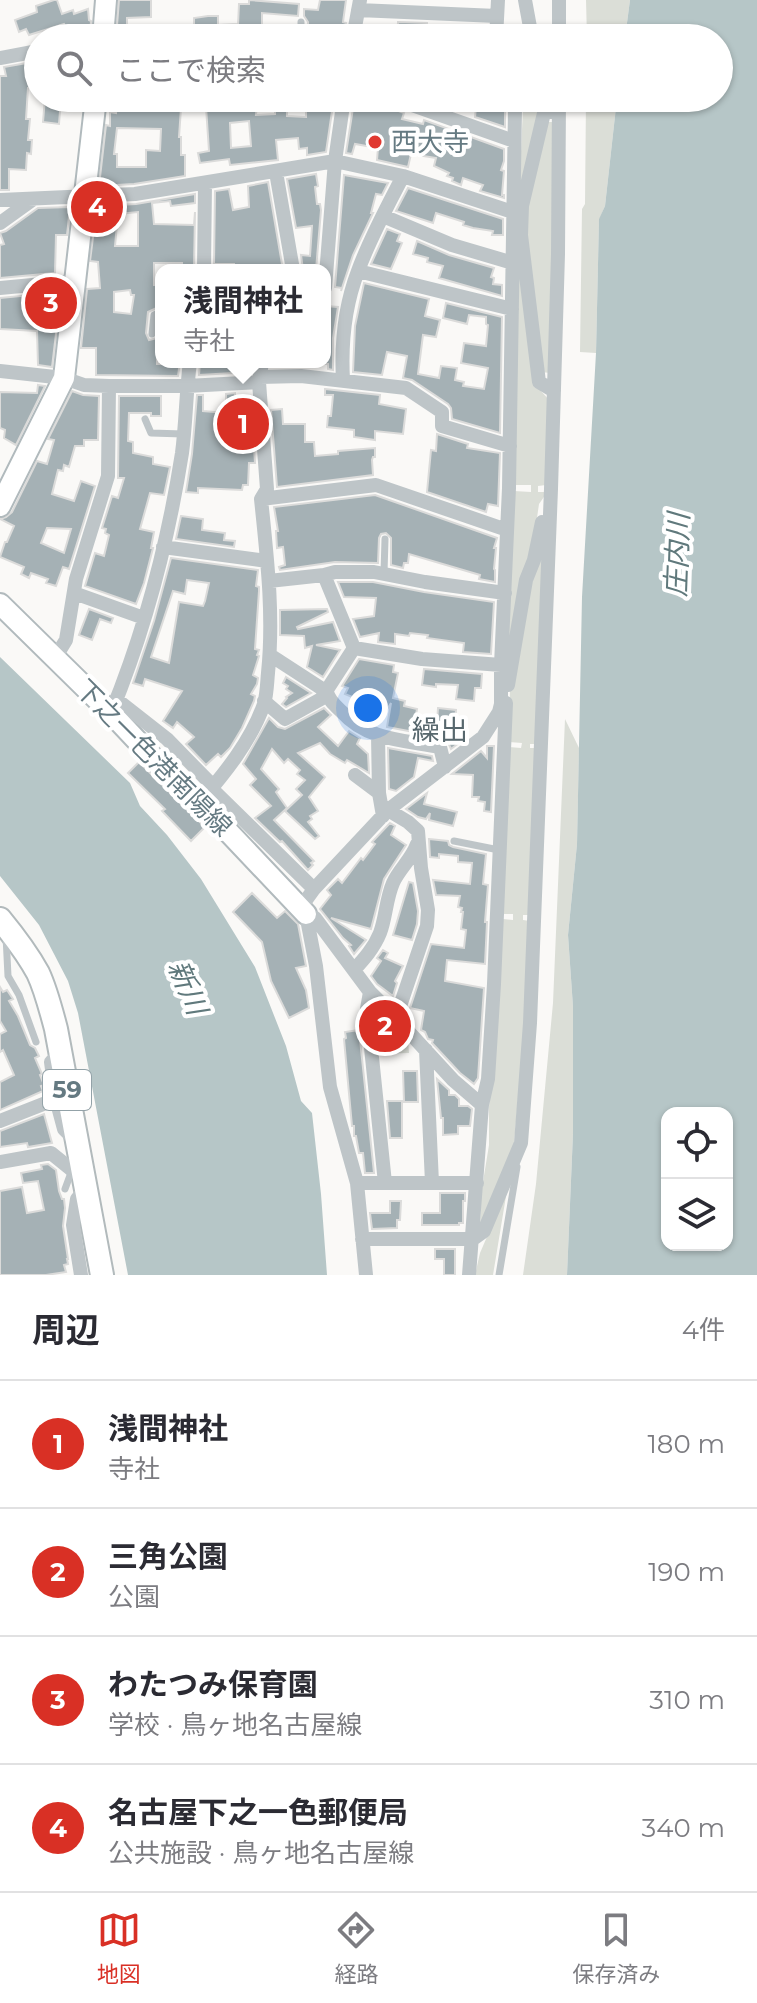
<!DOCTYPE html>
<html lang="ja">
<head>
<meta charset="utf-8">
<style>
	:root { --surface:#fff; --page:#f7f7f7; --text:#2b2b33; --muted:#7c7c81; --line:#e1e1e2; --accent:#d93025 }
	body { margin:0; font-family:Montserrat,"Noto Sans JP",sans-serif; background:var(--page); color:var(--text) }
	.controls { position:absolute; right:24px; bottom:24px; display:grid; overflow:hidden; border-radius:16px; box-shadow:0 2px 6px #0004 }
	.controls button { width:72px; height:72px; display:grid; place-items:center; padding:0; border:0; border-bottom:2px solid var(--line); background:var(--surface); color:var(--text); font:40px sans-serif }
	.you { position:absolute; left:368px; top:708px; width:28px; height:28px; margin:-20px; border:6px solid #fff; border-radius:50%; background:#1a73e8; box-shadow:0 0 0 12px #1a73e833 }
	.badge { display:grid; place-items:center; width:52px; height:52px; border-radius:50%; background:var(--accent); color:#fff; font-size:26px; font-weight:700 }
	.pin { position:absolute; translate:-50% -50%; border:4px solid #fff; box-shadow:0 2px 8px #0006 }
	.popup { position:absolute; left:155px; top:264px; width:176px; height:104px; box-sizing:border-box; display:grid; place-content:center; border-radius:16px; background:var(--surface); filter:drop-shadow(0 2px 6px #0005); font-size:26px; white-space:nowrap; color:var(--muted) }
	.popup b { font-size:30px; color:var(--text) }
	.popup::after { content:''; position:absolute; left:50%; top:100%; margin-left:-16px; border:16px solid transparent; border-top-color:var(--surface) }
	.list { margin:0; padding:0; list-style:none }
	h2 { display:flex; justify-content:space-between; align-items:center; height:104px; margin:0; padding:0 32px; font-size:34px }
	h2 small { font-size:26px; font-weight:400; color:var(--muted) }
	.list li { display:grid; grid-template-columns:52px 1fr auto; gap:24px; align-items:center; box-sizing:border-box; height:128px; padding:0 32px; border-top:2px solid var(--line) }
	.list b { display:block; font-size:30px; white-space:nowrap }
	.list p { margin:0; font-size:26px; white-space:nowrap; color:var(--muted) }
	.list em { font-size:26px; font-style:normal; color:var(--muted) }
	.icon { flex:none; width:44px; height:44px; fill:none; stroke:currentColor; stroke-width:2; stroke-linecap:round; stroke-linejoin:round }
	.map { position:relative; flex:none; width:757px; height:1275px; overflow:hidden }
	.search { position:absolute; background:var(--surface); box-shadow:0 2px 6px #0004; left:24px; right:24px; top:24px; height:88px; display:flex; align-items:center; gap:20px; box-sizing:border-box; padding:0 28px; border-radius:44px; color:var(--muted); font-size:30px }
	.sheet { height:616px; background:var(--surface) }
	nav { display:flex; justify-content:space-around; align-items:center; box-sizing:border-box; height:112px; border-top:2px solid var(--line); background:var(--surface); font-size:22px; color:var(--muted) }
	nav a { display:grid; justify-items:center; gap:4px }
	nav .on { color:var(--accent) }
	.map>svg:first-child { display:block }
	.green { fill:#dbded7 }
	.water { fill:#b6c6c7; fill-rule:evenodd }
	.building { fill:#a5b1b5; stroke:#dbdbda; stroke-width:2; fill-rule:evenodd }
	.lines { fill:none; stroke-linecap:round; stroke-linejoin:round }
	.secondary-casing { stroke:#b1babd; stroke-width:24 }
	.primary-casing { stroke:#b2babc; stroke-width:26 }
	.service { stroke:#bec5c8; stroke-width:7 }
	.minor { stroke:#bec5c8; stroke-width:14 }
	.secondary { stroke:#fff; stroke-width:20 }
	.primary { stroke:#fff; stroke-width:22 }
	.poi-dot { fill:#e03931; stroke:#fff; stroke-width:3 }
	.labels { text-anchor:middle; stroke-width:8; stroke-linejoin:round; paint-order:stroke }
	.shield { fill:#fff; stroke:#93a2a8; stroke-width:2 }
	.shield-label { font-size:24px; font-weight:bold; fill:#657a82 }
	.poi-label { font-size:26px; fill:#657a82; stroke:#fff; text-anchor:start }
	.street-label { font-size:26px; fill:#657a82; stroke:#fff }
	.water-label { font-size:28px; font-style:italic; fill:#60797c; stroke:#fff }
	.neighbourhood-label { font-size:28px; fill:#57676d; stroke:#fff }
</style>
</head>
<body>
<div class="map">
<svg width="757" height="1275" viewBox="0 0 757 1275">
	<rect width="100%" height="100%" fill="#faf9f7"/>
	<!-- green -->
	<path class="green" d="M586,0h44l-5,38h-38z
		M519,98h33v3l-13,7 -3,21 -17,68 4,-90z
		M586,98h31l-12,108 -6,14 -3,133 -16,-1 2,-143 3,-5z
		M546,122h9l-4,251 -11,-1 -15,-165z
		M518,253l16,130 15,17 -3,85 -8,1v6h8v2l-7,10 -8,55 -24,113 7,-181 17,1v-7h-17z
		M544,524l-7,220h-7v4h7l-7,167h-7v5l7,1 -5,97 -11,126 -34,82 1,-32 8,-49v-38l14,-188 10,1v-6h-10l6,-167 12,1 1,-5 -13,-1 1,-52z
		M565,719l14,29 -2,96 -9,91 5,72v126l-6,142h-44l13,-91 17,-181z
		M379,1008l29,31 1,14 -33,1 -4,-41z
		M507,1190l-14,85h-18l5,-22z"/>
	<!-- water -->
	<path class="water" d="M630,0h127v1275h-190l6,-142v-126l-5,-72 9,-91 5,-247 14,-244 3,-134 6,-13 12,-108h102v-60h-94zM667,1113h60v132h-60z
		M0,657l130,126 10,23 27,29 34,44 54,88 31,79 15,55 11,12 9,81 6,81h-199l-50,-262 -10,-32 -29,-56 -39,-49z"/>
	<!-- building -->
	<path class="building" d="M54,0h3l5,14 11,-4 1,4 14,-5 1,11 2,1 -1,16 -20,1 -6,-14 -35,11 -3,-6 -7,3 -4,-12 22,-8 -1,-6z
		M119,0h32v17l-24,1v20h-11z
		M249,0l50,4 -1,12 -36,-3v12h-24l1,-21h10z
		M320,0h26l-3,22 3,1 -3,15h-35v-16l-4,-6v-7l14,1z
		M208,16h10v9l19,-1v14h-34v-3l-9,-1v-16z
		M398,22l29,1 -1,15h-29z
		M38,61v17l-5,1 2,8 -7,1 -2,31h4l-2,21h4l-1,14 -4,-1 -1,17 -17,-1v21h-9v-114h6l-2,-9z
		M45,98h16l-2,26 -16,-2z
		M142,98h100v5l15,1 -1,11 19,-1v-16h12v18l19,1v-7h2v-12h26l-8,54 -19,3v-7l-8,1 -1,-11 -22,2 2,20 -48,5 -1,-6 -29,4 -2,-10 11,-2 -3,-44 -25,1 -2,29h2v18h4v21l-51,8 -35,2 7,-61 4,1v-14l6,1 1,-14 25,1zM249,121l2,25 -20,2 -1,-25zM117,128l44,1 -1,22 -14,-1v17h-29v-13h-3z
		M376,98l6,1 6,8 16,6 -2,6 21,5 1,-4 80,29v12l-3,9 3,1 -2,24h2v3l-24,-7 3,-6 -20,-7 -2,7 -9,-4 1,-3 -6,-2 2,-3 -15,-7 2,-8 -25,-4 -3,13 -31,-7 1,-12 -23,-4 -3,10 -6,-1 7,-45 10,2 1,-6 10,1z
		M477,98h17l-1,4 7,1 1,5 4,3v16l-30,-10z
		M316,174l2,12 -3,1 2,17h3l1,6 -5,60h-13l-2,-15 9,1 2,-30 -16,2 -9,-49z
		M344,175l44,8 -6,12 -6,-1 -5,19h2l-20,42 -12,36 1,-3 -7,-1z
		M268,182l15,88h-31v-2h-18v-4h-20l1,-73 14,-2 4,21 16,-3 -1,-21z
		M408,188l95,31v16h-11l1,-4 -20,-3 -10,-3 1,-3 -28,-9 -3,10 -37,-12z
		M195,194v9l-24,3 -1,-5 -18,2 2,21 40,1 1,-13 -1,58h-12v-7h-28v22h7v21l-13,6 -2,21 3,7 8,-2v26h20v-2h3l-2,14 -82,-1v-27h-15l6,-59 13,-1 -2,-26 -8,-1 7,-55 39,-2zM138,212v34h-23l3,-32zM130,290l1,5h3l-3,19 -17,-2v-20z
		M70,207l-3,28h-11l-1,38 -55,5v-33l4,-1 -4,-11 6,-2 32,-23z
		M387,229l13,5 -3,7 5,2 -11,26 -20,-5z
		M417,241l32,14 45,13 -3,9 3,1 -1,6 9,1v11l-63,-18 4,-12 -16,-4 1,-4 -15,-4z
		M364,283l65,16 -4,17 15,4 -4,17 -13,-2 -5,39 21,4 2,-12 16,2 -2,12 9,2 -1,4 21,3 4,-21 -27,-5 3,-20 22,3 2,-21 -2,-1v-7l-17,-2 -2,9 -24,-6 3,-15 56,14 -2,116 -48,-14 -1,-11 -3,-4 -36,-24 -9,-2 4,-22 -20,-4 -5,23 -29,-3 2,-46z
		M61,292l-9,75 -14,-2 -1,-34 -37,-2v-31z
		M325,306l13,1 -5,31v32l-5,-1v-5h-3z
		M200,362l18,1 34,-1 -2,10 -51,3z
		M38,385l7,1 -29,59 -12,-7 1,-8 -5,-2v-36l37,1z
		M325,389l55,6 -1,9 27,5 -3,25 -28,-3v9l-21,-3v-7l-27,-3 1,-11h3l2,-21h-8z
		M72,391l11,4 16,1 -1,44h-14v6h-9l-6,21 -5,-2 -1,6 -5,-1 -6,24 22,7 7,-20 14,5 -26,83 -6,-2 -7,19 -10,-3 2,-4 -17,-6 -2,5 -8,-4 3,-7 -24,-10 5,-15h2l7,-16 -14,-7 6,-2 6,-5 25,-51 10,3 7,-24 -6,-1zM47,528l24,1 -7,24 -23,-10z
		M235,393v27l11,-2 1,15 6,-1 2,31h-6l-1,22h-5l-1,5 -44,-2v5l-12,-1 6,-38 5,-59h6v16l23,2v-19z
		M119,396h42v20h-10v-3h-22l-1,28 5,1v11l20,4v7l17,3 -6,28 -14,-2 -10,36 14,3 -3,16h2l-9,35 -8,21 -51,-18 10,-33 9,3 5,-21 -4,-2 1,-4 -4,-1 10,-32 6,2 6,-20h-6z
		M282,409l1,15h22v18h9l1,14 23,-2v-3l37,-3v9h-2l-1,3 1,15 -96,12 -6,-77z
		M437,434l31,10 -1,4 33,5 -2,53 -10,-2 -2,8 -59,-20 4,-42 5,1z
		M375,495l122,43 -3,10h2l-2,21 1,1v12l-16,-3 1,-4 -71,-21 -1,9h-4l-1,5 -12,-3v-27l-5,-5 -5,1 -2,4 -1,25 -43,-1 -55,8 -1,-3 6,-2 -2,-18 -6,1 -1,-17h2l-4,-24z
		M181,516l22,3 -1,11 23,3 -1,7 11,1 -1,6 -58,-8z
		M171,558l87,12 -2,16 3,1v4l-4,58 4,1 -2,5 2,1 -6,19 5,3 -1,6 -6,10 4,2 -1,5 -12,27 -12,20 -9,9 -3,-3 -12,11 -20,-21 8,-7 -17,-15 -4,6 -10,-7 19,-30 -37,-12 -2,7 -10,-3 21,-62zM187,580l22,3 -4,18 -2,5 -24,-4 -10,61 -18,-6 22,-66 12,3z
		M338,582h35l51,10 70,10 -3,52 -28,-2 1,-9 -37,-5 1,-3 -18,-2 -1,3 -14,-2v10l-17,-2 1,-9 -19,4 -7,-18 21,-3 2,-18 -32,-1z
		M89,609l24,9 -2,5 -11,-4 -8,21 -13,-5z
		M327,609l1,3 -31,15 1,2 35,-7 7,19 -24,4 24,5 -17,27 -16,-10 5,-21 -7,2 -1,-12 -24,-1v-25z
		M359,659l35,6 -1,7 5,1 -5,25 12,3 -1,5 13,3 -1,6 17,3 -3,17 -43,-8 4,-24 -13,21 -10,-5 -16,-11 5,-9 -12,-5 3,-6 -6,-2z
		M424,669l58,5 -1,14h-6l-1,13 -18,-2 2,-14 -22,-1v3l-14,-2z
		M286,677l25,16 -25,14 -4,-3 5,-6 -1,-1 6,-4 -6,-4 2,-3 -5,-3z
		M324,708l7,7 -13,12 20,19 11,-15 11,7 -3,6 11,10 1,19 -22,-13 -2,3 -15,-9 -10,-11 -22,10 27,24 -16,20 9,14 -8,5 2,3 -4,3 11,14 -4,3 -30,-28 17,-16 -6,-6 9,-9 -8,-6 3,-4 -12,-11 -4,4 -12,-14 -11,20 18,20 -3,3 11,16 -13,12 40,41 -3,2 2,2 -5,5 -26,-29 -2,1 -25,-24 16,-12 -21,-21 6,-6 -13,-15 26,-46 9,9 7,2z
		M438,708l18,2 -1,13h-2l6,10 8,4 -16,12 -4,-9 3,-17 -13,-1z
		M487,746h7l-3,66 -7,-1 1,-9 -7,-1 1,-4h-7l1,-22 -21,-1 29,-23 6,7z
		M388,748l44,8 1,5 -15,-3 -4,19 -18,14 -7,-2z
		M139,762l66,65 -14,14 -29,-30 3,-2 -37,-36z
		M427,793l-3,11 33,8 -4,14 -24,-6 1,-7 -4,6 -8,-2 -12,-8z
		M390,823l5,3 -4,9 15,10 -22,34 -13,50 -40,-11 35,22 -12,14 -5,-8 2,-1 -8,-7 -23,-29 11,-14 -4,-5 11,-11 4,4 19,-25 2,2 12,-16 -3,-2z
		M429,839l19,2 1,4 4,2 33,7 -3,30 5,1 -3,37h2l-2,42 -38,-4 -2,21 39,7 -6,90 -4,6 -14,-11 -28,-30 1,-3 -5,-1 -3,-7 -4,-2 3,-19 -14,-3 21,-64 33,4 2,-18 -5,-1 2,-17h-2l1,-4 -4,-1 2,-11 -24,-1 -3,-15 37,4 2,-21 -14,-1v-6l-19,-2v4l-9,-1z
		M409,882l4,1 5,28 -1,13 -5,16 -19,-5z
		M252,893l25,25 8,-7 13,13 8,42 -10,2 10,22 3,18 -20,10 -18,-37 -9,-39 -29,-30z
		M383,950l5,3 -3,5 18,8 -8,15 2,2 -4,13 -16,-12 -6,-8 10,-15 -4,-3z
		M0,987l3,5 4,-2 6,9 -4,2 9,15 12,29 5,3 4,8 -4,2 7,16 -2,1 4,10 -3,1 2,5 -43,19v-28l14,-7 -11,-25 -3,2v-18l6,-3 -6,-10z
		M359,1030l15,143h-9l-2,-20h-4l-3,-17h-2v-10h-2l-8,-87 2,-1 -1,-6z
		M403,1071h14l1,31h-14z
		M437,1079l12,11v5h6l4,4v7h9l4,3 -2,17h-12v8l-15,1v-17h-2z
		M387,1101h15v37h-12z
		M44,1114l8,29 -24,4 -1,-4 -27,4v-16z
		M48,1164l8,6 3,21 3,8h2l1,9 -2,18 5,33h-1l1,5 -4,1 2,7 -20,3h-46v-84l22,-4 5,26 17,-3 -6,-29 -15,2 -2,-10 21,-4 -1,-4z
		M440,1193h25v8h-2v22h-4v2h-37v-12h18z
		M390,1201h11l-1,19h-3v8l-25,1 -2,-16h20z
		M435,1249h20v26h-11v-16h-9z"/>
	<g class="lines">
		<defs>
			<path id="secondary" d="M103,38l3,-38
				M0,506l64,-128 32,-280
				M0,604l111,109 50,53 39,36 106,112"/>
			<path id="primary" d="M0,919c14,17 27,34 38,54 8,17 13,37 18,56l46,246"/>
		</defs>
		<!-- secondary casing -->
		<use href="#secondary" class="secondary-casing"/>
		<!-- primary casing -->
		<use href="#primary" class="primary-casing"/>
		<!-- service -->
		<path class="service" d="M301,38v-16
			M152,334l2,-19 7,-3
			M145,419l6,14 32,1
			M384,573l1,-34
			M454,841l45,9
			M6,936l2,40 11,19 17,47
			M65,1189l7,-19
			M499,1275l18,-108"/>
		<!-- minor -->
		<path class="minor" d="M525,0l7,38
			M358,10l139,6
			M353,38l7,-38
			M496,38l2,-38
			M559,38v-38
			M0,58l38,-7
			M392,98l122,43
			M276,172l17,98
			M0,200l135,-6 200,-33 68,15 110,36
			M383,216l69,29 61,18
			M0,223l32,-23
			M204,270l1,-87
			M358,271l154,38
			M0,288l75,-7
			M325,288l10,-127 9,-63
			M0,371l64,7 20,7 25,1h78l72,-4
			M260,377l41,-1 105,12 36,24v14l68,20
			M343,380c-2,-36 2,-75 15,-109 12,-33 29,-64 45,-95
			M554,391l-15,-9 -18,-147 1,-29 22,-93 15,-4
			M261,499l115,-14 131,45
			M163,547l104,14
			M269,581l55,-6 11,-3h39l51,10 80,11
			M74,593l70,25
			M354,648l68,11 79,6
			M270,655l57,37c2,9 9,14 15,20 25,28 62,28 98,35l5,20
			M55,658l11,-18 10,-61 32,-103 1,-90
			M508,685l18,-105 8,-20 8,-38
			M116,699l51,40 47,48
			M264,701l21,18 36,-20 33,-51 -30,-73
			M111,713c34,-83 57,-171 71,-260 4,-30 4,-61 8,-91
			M378,735l1,58 4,23
			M355,775l24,18
			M212,789l102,100
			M200,802c25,-29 51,-61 64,-98 3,-10 3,-21 4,-31 6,-58 -1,-116 -7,-174l6,-10 -8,-107 3,-20
			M388,810l20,12 10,9 3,37 7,42 -1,16 -31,92
			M301,907l13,-18 74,-79 95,-73 16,-25 2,-8v-39l8,-177 6,-379 -6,-11
			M306,914l10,52 14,121 27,96 9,92
			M306,914l9,4 55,74 26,26 57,62 29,25
			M354,970c10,-11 20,-22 26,-37 6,-16 6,-34 13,-50 6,-14 19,-24 24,-39
			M370,992l-3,17 18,174
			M426,1050l6,133
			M56,1099l8,30 12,12
			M0,1121l56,-22 -5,-37 8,-7
			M0,1162l51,-9 21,17 10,1
			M357,1183h120
			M362,1239h111l11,-8 37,-88 9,-120 21,-534 7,-235 1,-156
			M81,1275l-8,-50 4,-26 8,-10
			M469,1275l13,-170 6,-26 6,-95 12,-281"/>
		<!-- secondary -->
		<use href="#secondary" class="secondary"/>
		<!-- primary -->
		<use href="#primary" class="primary"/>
	</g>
	<!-- markers -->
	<circle class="poi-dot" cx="375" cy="142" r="8"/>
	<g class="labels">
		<!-- shield labels -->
		<rect class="shield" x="43" y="1070" width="48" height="40" rx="6"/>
		<g class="shield-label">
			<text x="67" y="1098">59</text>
		</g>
		<!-- poi labels -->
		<g class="poi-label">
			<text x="391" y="151">西大寺</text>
		</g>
		<!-- street labels -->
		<g class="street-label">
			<text transform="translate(154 758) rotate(45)" y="9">下之一色港南陽線</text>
		</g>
		<!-- water labels -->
		<g class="water-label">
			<text transform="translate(677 555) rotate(-88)" y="10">庄内川</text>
			<text transform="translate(188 987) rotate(67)" y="10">新川</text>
		</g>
		<!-- neighbourhood labels -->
		<g class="neighbourhood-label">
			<text x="440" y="740">繰出</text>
		</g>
	</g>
</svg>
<div class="controls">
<button><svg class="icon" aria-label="locate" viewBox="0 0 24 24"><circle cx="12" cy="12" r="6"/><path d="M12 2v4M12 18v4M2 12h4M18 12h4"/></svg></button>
<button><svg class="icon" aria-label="layers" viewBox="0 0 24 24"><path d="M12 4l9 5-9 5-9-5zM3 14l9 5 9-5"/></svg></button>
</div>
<div class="you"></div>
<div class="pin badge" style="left:243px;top:424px">1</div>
<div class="popup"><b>浅間神社</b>寺社</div>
<div class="pin badge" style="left:385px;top:1026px">2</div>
<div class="pin badge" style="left:51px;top:303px">3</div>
<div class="pin badge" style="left:97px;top:207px">4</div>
<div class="search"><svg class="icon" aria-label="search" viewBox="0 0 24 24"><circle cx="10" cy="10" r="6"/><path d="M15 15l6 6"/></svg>ここで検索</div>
</div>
<section class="sheet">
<h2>周辺<small>4件</small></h2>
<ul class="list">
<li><span class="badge">1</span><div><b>浅間神社</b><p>寺社</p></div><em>180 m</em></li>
<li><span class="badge">2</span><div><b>三角公園</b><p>公園</p></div><em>190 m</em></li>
<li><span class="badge">3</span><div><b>わたつみ保育園</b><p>学校 · 鳥ヶ地名古屋線</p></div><em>310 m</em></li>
<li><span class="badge">4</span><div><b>名古屋下之一色郵便局</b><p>公共施設 · 鳥ヶ地名古屋線</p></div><em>340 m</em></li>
</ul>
</section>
<nav>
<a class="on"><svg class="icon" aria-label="map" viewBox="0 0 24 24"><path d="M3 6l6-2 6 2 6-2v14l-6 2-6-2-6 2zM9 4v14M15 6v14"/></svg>地図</a>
<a><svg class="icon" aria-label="directions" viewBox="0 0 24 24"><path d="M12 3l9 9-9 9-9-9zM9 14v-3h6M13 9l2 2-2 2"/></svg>経路</a>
<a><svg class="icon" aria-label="saved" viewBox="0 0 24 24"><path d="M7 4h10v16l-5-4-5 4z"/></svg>保存済み</a>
</nav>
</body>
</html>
